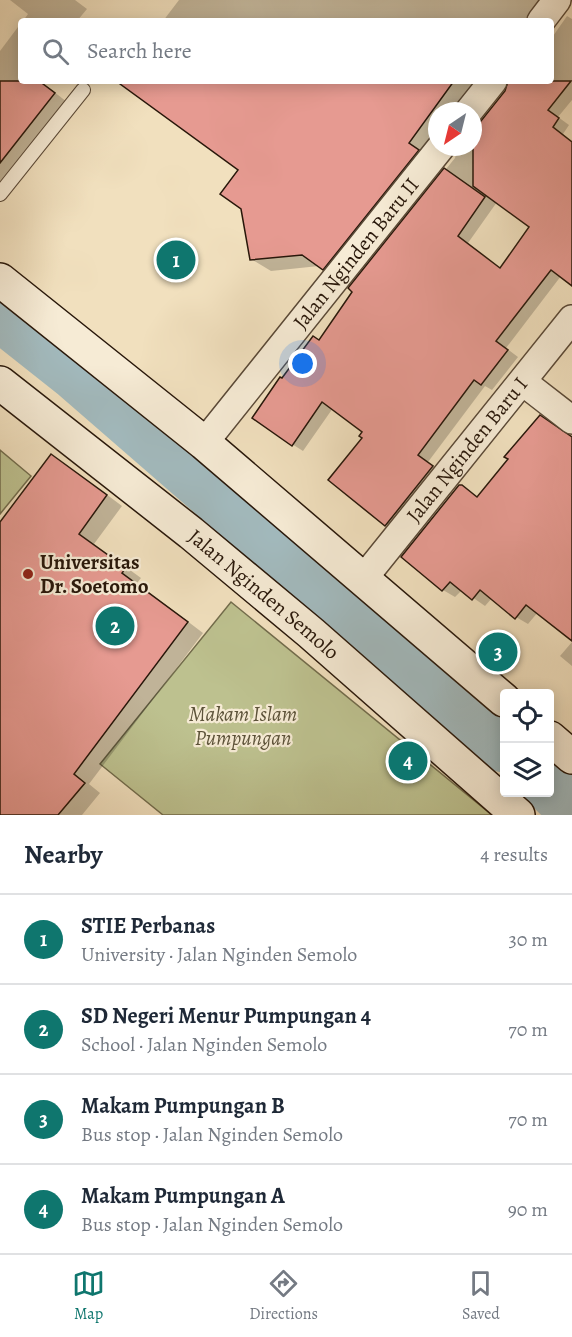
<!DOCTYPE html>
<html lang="en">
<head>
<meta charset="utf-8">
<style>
	:root { --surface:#fff; --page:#f2f2f3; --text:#1f2937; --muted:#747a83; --line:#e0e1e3; --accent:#0f766e }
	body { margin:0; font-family:Alegreya,serif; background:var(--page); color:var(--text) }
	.controls { position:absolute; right:18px; bottom:18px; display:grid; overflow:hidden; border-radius:6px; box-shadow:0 3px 15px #0003 }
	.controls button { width:54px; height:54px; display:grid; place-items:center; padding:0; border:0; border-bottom:2px solid var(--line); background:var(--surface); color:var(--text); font:30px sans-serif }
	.compass { position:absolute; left:428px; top:102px; width:54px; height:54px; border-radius:50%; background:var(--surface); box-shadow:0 3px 15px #0003; rotate:215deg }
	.you { position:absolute; left:303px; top:364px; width:21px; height:21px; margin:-15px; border:4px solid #fff; border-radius:50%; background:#1a73e8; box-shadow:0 0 0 9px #1a73e833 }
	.badge { display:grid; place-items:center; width:39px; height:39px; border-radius:50%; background:var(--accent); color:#fff; font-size:20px; font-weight:700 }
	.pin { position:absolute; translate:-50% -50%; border:3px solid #fff; box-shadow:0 2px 6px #0006 }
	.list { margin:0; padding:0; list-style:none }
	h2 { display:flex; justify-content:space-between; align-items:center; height:78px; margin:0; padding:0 24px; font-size:26px }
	h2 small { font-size:20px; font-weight:400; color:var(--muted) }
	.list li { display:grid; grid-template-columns:39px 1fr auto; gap:18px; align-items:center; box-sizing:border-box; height:90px; padding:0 24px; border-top:2px solid var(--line) }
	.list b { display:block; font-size:22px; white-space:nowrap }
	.list p { margin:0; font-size:20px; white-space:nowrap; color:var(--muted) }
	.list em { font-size:20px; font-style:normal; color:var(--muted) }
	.icon { flex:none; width:33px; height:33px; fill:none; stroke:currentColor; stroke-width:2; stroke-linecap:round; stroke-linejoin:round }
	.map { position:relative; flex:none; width:572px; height:815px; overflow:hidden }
	.search { position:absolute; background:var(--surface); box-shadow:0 3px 15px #0003; left:18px; right:18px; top:18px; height:66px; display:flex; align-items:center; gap:15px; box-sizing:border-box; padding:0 21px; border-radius:6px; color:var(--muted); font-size:22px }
	.sheet { height:438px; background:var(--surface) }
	nav { display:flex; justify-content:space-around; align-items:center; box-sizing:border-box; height:84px; border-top:2px solid var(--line); background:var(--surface); font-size:16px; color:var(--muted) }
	nav a { display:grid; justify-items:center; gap:3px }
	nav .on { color:var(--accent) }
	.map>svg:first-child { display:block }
	.green { fill:#bdc18f; stroke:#726c4c; stroke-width:1.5 }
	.shadow { fill:#0003; fill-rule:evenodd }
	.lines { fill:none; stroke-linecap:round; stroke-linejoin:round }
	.river { stroke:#a2babe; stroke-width:57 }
	.building { fill:#e69a91; stroke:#28170a; stroke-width:1.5 }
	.service-casing { stroke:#5a4937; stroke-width:16 }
	.minor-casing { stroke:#5a4937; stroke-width:30 }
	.secondary-casing { stroke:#28170a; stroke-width:36 }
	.service { stroke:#f6ebd5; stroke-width:14 }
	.minor { stroke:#f6ebd5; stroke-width:27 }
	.secondary { stroke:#f6ebd5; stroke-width:33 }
	.poi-dot { fill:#8f2418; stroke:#f6ebd5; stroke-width:2 }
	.labels { text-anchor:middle; stroke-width:4.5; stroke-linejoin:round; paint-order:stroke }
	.street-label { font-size:21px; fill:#28170a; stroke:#f6ebd5 }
	.poi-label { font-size:21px; font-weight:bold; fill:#28170a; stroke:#f6ebd5; text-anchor:start }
	.park-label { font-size:21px; font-style:italic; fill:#5c5239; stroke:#f6ebd5 }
</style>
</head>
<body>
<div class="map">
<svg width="572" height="815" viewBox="0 0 572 815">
	<rect width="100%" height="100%" fill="#f1e0be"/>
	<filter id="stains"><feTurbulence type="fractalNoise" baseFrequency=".00333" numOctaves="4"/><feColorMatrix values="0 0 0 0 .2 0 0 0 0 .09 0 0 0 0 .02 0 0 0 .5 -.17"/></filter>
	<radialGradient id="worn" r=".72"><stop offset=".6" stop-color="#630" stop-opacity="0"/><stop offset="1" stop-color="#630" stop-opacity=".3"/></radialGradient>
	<!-- green -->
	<path class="green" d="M0,450l31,26 -31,38z
		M231,602l261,213h-329l-63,-51z"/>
	<!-- shadow -->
	<path class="shadow" d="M10,0h65l12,9 -10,12h-54l5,-7z
		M179,0h361l-15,21h-362z
		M567,16l5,3v81l-14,17 11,8 -6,9 9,8v141l-11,-7 -55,72 12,9 -26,33 -7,-4 -57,76 15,11 -46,58 -11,-6 -56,-45 34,-42v-7l-31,-23 -30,43 -11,-7 -10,-64 38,-39 34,-50 -4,-3 105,-130 3,-11h15v-19l9,-6 25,-30 4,-11h40v-42zM497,202l34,25 -30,42 -33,-26z
		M21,23v58h19l27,21 -67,85v-136z
		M119,81h363l-22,30h-23v32l-94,137 -24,-14 -48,5 -20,-12 -11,-89z
		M572,437v202l-34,-27 -10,12 -12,-7 -24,-19 -7,8 -23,-16 -7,7 -12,-7 -40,-33 58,-70 17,10z
		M51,456l16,9 55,41 -28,38 47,34 -4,5 66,50 -114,151 11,9 -18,22h-82v-290z
		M572,642v24l-12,-10z"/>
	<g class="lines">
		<!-- river -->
		<path class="river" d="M0,312l77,61 427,371
			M550,784l22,21"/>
	</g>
	<!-- building -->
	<path class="building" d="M0,81h39l16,12 -55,70z
		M116,81h338l-45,62 10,7 -96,120 -21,-15 -52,5 -9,-51 -21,-15 18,-24z
		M508,81h63l-23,29 11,8 -6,9 19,15v144l-21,-16 -55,71 12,9 -27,35 -7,-5 -56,75 15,11 -48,60 -57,-46 34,-42 -3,-2 3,-4 -40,-30 -30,44 -40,-28 28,-41 2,1 31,-42 6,4 33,-48 -4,-4 96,-120 41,29 -27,39 42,32 29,-41 -56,-41v-60l8,-5 24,-30z
		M540,415l32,22v204l-46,-36 -11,14 -35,-29 -8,10 -22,-18 -8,9 -41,-34 58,-72h3l15,12 31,-38 -4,-2z
		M51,454l56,41 -28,39 47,34 -4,5 66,49 -114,152 11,9 -27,32h-58v-293z"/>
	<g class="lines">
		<defs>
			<path id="service" d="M0,194l83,-104"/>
			<g id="minor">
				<path d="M541,21l16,-21"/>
				<path d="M469,111l24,-30"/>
				<path d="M523,382l49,38"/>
				<path id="s1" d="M204,443l237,-296"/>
				<path id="s2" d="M363,579l209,-260"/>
			</g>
			<g id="secondary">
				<path d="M0,280l204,163 300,257"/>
				<path id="s3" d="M0,383l191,150 120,100 207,182"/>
				<path d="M550,738l22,19"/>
			</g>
		</defs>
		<!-- service casing -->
		<use href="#service" class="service-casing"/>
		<!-- minor casing -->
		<use href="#minor" class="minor-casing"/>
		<!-- secondary casing -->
		<use href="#secondary" class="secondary-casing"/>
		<!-- service -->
		<use href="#service" class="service"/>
		<!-- minor -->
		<use href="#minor" class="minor"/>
		<!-- secondary -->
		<use href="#secondary" class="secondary"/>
	</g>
	<!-- markers -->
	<circle class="poi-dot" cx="28" cy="574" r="6"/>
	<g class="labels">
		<!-- street labels -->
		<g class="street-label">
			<text dy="7" stroke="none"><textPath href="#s1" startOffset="243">Jalan Nginden Baru II</textPath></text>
			<text dy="7" stroke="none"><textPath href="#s2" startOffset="166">Jalan Nginden Baru I</textPath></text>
			<text dy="7" stroke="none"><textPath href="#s3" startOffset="338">Jalan Nginden Semolo</textPath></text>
		</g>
		<!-- poi labels -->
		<g class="poi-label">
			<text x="40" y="569">Universitas<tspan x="40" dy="24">Dr. Soetomo</tspan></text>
		</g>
		<!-- park labels -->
		<g class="park-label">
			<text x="243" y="721">Makam Islam<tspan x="243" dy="24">Pumpungan</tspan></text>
		</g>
	</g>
	<rect width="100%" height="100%" filter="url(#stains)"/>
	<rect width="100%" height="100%" fill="url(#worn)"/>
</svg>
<div class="controls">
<button><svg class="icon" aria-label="locate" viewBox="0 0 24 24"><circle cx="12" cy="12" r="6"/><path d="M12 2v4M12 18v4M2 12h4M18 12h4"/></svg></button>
<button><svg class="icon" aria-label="layers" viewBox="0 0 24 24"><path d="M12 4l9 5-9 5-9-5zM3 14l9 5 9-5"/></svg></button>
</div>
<svg class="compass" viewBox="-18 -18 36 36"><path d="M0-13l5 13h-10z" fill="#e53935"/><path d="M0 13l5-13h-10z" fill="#747a83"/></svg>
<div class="you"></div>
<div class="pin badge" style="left:176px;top:260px">1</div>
<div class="pin badge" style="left:115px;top:626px">2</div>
<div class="pin badge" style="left:498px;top:652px">3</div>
<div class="pin badge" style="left:408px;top:761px">4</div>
<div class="search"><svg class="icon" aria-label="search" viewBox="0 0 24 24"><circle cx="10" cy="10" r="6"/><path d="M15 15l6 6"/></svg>Search here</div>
</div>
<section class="sheet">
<h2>Nearby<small>4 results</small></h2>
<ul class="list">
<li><span class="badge">1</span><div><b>STIE Perbanas</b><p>University · Jalan Nginden Semolo</p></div><em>30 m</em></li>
<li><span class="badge">2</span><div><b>SD Negeri Menur Pumpungan 4</b><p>School · Jalan Nginden Semolo</p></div><em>70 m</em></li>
<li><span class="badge">3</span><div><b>Makam Pumpungan B</b><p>Bus stop · Jalan Nginden Semolo</p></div><em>70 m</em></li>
<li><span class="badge">4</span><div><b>Makam Pumpungan A</b><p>Bus stop · Jalan Nginden Semolo</p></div><em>90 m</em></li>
</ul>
</section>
<nav>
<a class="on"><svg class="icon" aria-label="map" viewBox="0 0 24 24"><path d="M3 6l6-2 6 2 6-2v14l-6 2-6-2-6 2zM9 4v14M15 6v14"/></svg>Map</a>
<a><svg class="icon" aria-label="directions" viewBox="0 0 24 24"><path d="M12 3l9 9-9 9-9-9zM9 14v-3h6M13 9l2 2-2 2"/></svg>Directions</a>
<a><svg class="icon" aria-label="saved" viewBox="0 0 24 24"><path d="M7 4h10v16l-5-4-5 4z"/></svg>Saved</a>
</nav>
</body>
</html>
